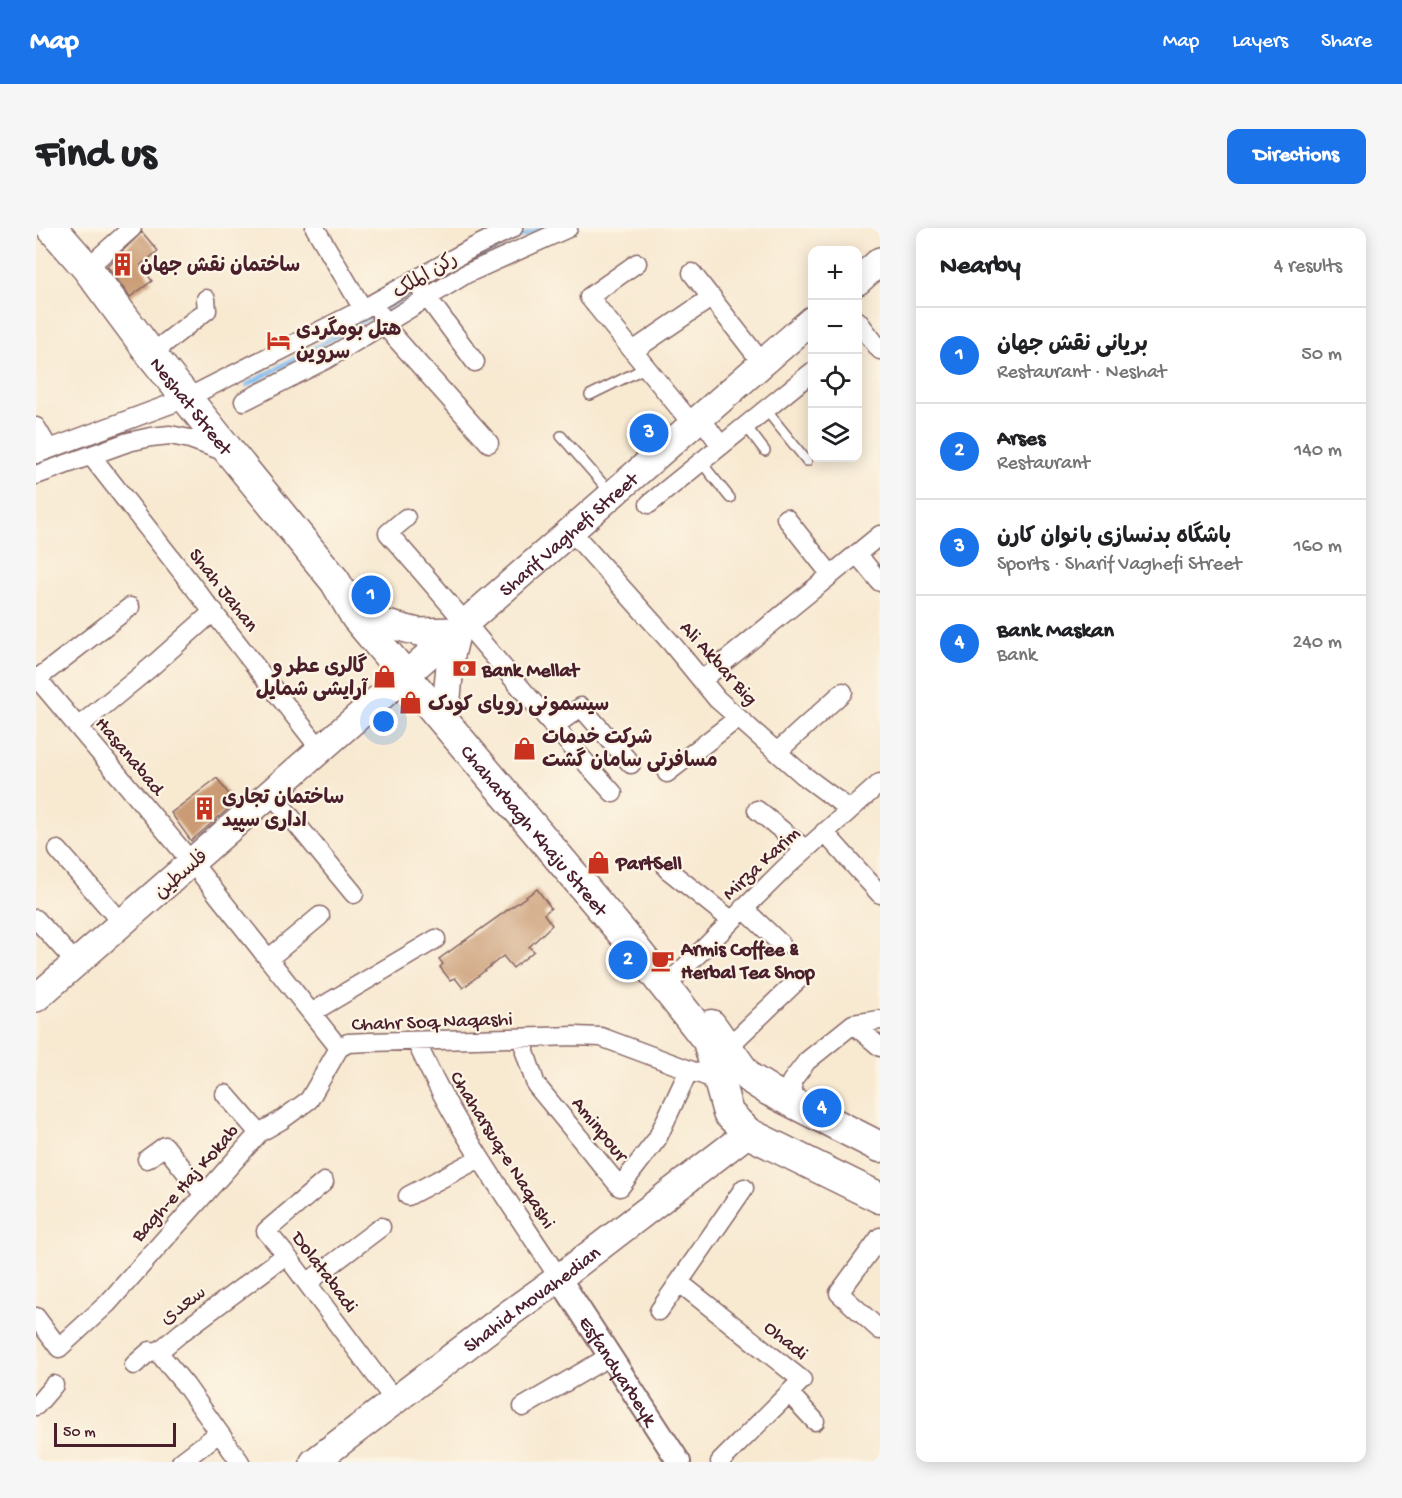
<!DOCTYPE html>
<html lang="en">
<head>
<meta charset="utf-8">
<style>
	:root { --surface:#fff; --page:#f6f6f6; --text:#202124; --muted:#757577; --line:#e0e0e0; --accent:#1a73e8 }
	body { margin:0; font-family:"Gochi Hand","Playpen Sans Arabic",sans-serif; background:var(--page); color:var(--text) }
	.controls { position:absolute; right:18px; top:18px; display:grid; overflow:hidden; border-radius:12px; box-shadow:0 3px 15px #0003 }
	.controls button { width:54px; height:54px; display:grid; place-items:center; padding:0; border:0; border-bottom:2px solid var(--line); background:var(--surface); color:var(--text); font:30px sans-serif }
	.scale { position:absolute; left:18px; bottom:15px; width:122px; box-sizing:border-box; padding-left:6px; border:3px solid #4a1f2b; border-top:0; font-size:16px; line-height:21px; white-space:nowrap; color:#4a1f2b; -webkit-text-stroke:4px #fcf5e5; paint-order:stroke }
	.you { position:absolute; left:348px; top:494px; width:21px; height:21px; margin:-15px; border:4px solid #fff; border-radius:50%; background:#1a73e8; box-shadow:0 0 0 9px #1a73e833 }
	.badge { display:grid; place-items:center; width:39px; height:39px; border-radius:50%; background:var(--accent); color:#fff; font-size:20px; font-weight:700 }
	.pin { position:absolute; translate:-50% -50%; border:3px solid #fff; box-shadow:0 2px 6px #0006 }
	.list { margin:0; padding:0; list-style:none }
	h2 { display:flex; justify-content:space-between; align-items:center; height:78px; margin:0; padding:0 24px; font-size:26px }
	h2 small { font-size:20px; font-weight:400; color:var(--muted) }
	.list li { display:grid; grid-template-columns:39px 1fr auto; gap:18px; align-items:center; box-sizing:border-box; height:96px; padding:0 24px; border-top:2px solid var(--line) }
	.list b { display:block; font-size:22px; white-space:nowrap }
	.list p { margin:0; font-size:20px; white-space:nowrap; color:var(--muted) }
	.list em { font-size:20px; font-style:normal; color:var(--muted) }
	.icon { flex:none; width:33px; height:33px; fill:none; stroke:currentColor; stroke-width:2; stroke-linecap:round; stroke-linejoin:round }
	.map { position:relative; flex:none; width:844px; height:1234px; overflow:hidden; border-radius:12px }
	header { display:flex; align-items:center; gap:36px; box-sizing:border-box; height:84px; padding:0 30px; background:var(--accent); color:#fff }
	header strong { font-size:28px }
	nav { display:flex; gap:33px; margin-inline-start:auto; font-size:21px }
	.intro { display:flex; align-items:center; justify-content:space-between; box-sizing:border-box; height:144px; padding:0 36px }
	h1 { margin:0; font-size:42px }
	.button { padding:15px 27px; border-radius:12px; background:var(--accent); color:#fff; font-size:21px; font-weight:700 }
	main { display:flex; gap:36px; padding:0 36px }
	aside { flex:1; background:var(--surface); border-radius:12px; box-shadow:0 3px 15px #0003 }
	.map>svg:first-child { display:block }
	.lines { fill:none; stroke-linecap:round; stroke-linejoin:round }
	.stream { stroke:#7fbef3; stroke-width:4.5 }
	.building { fill:#ca9b74 }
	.service-casing { stroke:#876665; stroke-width:12 }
	.minor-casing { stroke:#876665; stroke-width:21 }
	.tertiary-casing { stroke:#876665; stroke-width:26 }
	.secondary-casing { stroke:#876665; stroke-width:30 }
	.primary-casing { stroke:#876665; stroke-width:33 }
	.service { stroke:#fff; stroke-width:9 }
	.minor { stroke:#fff; stroke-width:18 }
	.tertiary { stroke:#fff; stroke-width:22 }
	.secondary { stroke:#fff; stroke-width:27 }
	.primary { stroke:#fff; stroke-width:30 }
	.labels { text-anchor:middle; stroke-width:4.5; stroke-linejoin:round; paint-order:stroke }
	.poi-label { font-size:20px; font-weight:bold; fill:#4a1f2b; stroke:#fcf5e5; text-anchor:start }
	.street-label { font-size:20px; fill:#4a1f2b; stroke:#fcf5e5 }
</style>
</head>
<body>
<header>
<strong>Map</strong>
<nav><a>Map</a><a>Layers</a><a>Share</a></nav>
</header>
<div class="intro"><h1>Find us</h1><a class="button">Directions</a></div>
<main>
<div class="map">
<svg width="844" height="1234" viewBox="0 0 844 1234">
	<rect width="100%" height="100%" fill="#fcf5e5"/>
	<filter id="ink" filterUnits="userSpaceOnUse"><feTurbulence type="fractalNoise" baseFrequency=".0167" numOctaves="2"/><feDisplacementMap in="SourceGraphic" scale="12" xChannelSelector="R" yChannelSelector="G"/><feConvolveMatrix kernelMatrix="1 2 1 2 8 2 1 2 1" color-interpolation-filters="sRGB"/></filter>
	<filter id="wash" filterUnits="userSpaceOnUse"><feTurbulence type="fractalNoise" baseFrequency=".008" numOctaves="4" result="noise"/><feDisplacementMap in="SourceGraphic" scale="24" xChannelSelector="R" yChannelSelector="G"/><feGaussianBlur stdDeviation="1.35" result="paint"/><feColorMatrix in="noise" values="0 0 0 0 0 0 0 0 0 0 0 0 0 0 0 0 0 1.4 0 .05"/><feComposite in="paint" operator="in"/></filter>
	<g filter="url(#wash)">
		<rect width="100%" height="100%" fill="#f8e9d1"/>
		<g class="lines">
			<!-- stream -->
			<path class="stream" d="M440,32l32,-18 34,-14
				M390,59l16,-9
				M347,82l35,-19
				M211,157l129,-71"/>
		</g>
		<g id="blocks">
			<!-- building -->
			<path class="building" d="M106,4l16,19 -17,14 11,16 -22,16 -23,-31z
				M181,550l18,25 -44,38 -20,-28z
				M501,661l14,19 -7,6 8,11 -23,22 5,4 -21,17 -10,-12 -40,32 -8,-10 -5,2 -10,-13 3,-3 -4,-5z"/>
		</g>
	</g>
	<g filter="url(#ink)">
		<use href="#blocks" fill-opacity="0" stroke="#876665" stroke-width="1.5"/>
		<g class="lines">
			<defs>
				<path id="service" d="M554,167l57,-28
					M730,182l41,51
					M710,198l19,25
					M525,208l49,56
					M665,234l29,36"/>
				<path id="minor" d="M279,0l48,81
					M601,35l-48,34 104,128
					M51,40l45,-40
					M656,45l71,91
					M385,61l54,73
					M345,87l3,10 105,118
					M822,93l22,29
					M597,123l79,-54
					M115,126l56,-44 -1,-11
					M208,173l81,-41 141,-86 102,-46
					M665,190l20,28
					M0,199l13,22
					M0,226l151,-56 176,-89 109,-61 41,-20
					M56,229l229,293
					M0,247l92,-33 23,-5 19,-2 20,4 36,13
					M613,276l163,-132
					M370,290l-18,15c76,86 148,176 225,260
					M750,290l45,57
					M535,303l101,113 45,55 86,76 46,34
					M821,326l23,28
					M0,449l158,188 145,183 9,-5 22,-1 205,-6 26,1 118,44
					M1,451l93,-72
					M666,452l178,-145
					M42,499l73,-60 63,-56
					M517,499l28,-20 50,57
					M741,524l66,-60
					M631,545l71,-55
					M235,565l83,101
					M721,582l48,39
					M788,604l56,62
					M22,622l64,73
					M631,641l64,51
					M707,680l38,36
					M0,691l40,44
					M232,731l52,-43
					M639,749l110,-109 95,-85
					M275,785l125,-74
					M844,792l-27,4 27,23
					M489,810v14l11,33 84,102 37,-48 32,-69
					M380,813c37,84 93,160 143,237
					M691,820l72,-69
					M189,866l34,39
					M750,871l7,-10 -2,-7 16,-21 46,-37
					M111,931l18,-13 38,48
					M288,954l-58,49 20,24 109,146
					M372,968l72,-38
					M844,1009l-41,56 41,37
					M271,1055l74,-56
					M644,1055l122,97 -82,82
					M623,1083l85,-123
					M0,1089l23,31 49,-45 151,-170 21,-12 29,-21 30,-52
					M122,1124l24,-20 104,-77
					M122,1124l28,34 54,76
					M98,1137l16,-14 8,1
					M753,1165l26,28
					M0,1178l18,-21
					M487,1179l87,-51
					M145,1234l38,-29"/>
				<g id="tertiary">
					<path id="s1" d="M523,1050l120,184"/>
				</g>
				<g id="secondary">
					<path d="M822,53l22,-20"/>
					<path d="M351,396l31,8 39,-1 -6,24 -4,42"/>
					<path id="s2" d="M0,770l776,-678"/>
					<path id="s3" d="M278,1234l196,-149 49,-35 189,-145"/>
				</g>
				<g id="primary">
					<path id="s4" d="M16,0l35,40 64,86 82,102 102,125 21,36 273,324 79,100 20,72 20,20 132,65"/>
					<path d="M675,797l37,52 22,14 110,56"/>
				</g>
			</defs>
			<!-- service casing -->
			<use href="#service" class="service-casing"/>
			<!-- minor casing -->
			<use href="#minor" class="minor-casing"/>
			<!-- tertiary casing -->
			<use href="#tertiary" class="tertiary-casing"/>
			<!-- secondary casing -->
			<use href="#secondary" class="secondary-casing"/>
			<!-- primary casing -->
			<use href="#primary" class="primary-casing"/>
			<!-- service -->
			<use href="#service" class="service"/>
			<!-- minor -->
			<use href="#minor" class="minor"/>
			<!-- tertiary -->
			<use href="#tertiary" class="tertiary"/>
			<!-- secondary -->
			<use href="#secondary" class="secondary"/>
			<!-- primary -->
			<use href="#primary" class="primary"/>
		</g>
	</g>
	<!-- icons -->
	<defs>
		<symbol id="building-bare" viewBox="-9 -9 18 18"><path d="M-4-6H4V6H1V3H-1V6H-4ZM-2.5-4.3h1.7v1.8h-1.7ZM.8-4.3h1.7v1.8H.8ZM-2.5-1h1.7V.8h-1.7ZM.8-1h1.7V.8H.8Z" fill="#c8321e" stroke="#fcf5e5" stroke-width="2.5" paint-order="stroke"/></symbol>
		<symbol id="hotel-bare" viewBox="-9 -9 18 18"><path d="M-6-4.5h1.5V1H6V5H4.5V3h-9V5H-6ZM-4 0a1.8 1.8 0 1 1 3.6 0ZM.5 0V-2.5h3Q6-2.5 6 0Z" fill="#c8321e" stroke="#fcf5e5" stroke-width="2.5" paint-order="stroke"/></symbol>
		<symbol id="bank-bare" viewBox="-9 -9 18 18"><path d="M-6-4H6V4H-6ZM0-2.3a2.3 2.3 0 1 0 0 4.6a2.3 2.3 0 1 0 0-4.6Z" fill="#c8321e" stroke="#fcf5e5" stroke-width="2.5" paint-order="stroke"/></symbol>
		<symbol id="shop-bare" viewBox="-9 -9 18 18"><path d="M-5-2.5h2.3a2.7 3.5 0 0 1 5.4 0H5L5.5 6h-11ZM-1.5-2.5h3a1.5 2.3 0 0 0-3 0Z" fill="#c8321e" stroke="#fcf5e5" stroke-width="2.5" paint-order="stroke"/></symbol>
		<symbol id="cafe-bare" viewBox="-9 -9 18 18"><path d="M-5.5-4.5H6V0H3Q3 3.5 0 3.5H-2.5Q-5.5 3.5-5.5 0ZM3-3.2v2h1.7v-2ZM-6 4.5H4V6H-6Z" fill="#c8321e" stroke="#fcf5e5" stroke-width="2.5" paint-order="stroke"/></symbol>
	</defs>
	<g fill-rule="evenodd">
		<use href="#building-bare" x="70" y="20" width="33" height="33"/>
		<use href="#hotel-bare" x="226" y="96" width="33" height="33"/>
		<use href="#bank-bare" x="412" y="424" width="33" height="33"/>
		<use href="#shop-bare" x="332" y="432" width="33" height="33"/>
		<use href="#shop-bare" x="358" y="458" width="33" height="33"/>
		<use href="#shop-bare" x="472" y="504" width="33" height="33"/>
		<use href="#building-bare" x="152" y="564" width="33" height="33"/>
		<use href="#shop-bare" x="546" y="618" width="33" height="33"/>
		<use href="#cafe-bare" x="610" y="716" width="33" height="33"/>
	</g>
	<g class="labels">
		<!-- poi labels -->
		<g class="poi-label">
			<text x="104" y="43">ساختمان نقش جهان</text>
			<text x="260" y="107">هتل بومگردی<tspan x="260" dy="23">سروین</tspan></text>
			<text x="331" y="444" text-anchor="end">گالری عطر و<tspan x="331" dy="23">آرایشی شمایل</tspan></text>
			<text x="446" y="448">Bank Mellat</text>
			<text x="392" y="482">سیسمونی رویای کودک</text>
			<text x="506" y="515">شرکت خدمات<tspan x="506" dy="23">مسافرتی سامان گشت</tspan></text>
			<text x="186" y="575">ساختمان تجاری<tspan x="186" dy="23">اداری سپید</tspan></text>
			<text x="580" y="641">PartSell</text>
			<text x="645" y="727">Armis Coffee &amp;<tspan x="645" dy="23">Herbal Tea Shop</tspan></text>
		</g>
		<!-- street labels -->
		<g class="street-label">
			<text transform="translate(388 46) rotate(-31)" y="7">رکن الملک</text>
			<text dy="7" stroke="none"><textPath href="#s4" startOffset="226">Neshat Street</textPath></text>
			<text dy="7" stroke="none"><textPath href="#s2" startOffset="706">Sharif Vaghefi Street</textPath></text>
			<text transform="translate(189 361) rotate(52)" y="7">Shah Jahan</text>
			<text transform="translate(684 434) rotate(48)" y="7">Ali Akbar Big</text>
			<text transform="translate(95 527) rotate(50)" y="7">Hasanabad</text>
			<text dy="7" stroke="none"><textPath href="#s4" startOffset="772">Chaharbagh Khaju Street</textPath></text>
			<text transform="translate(724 634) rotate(-43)" y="7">Mirza Karim</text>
			<text transform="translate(144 645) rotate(-41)" y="7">فلسطین</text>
			<text transform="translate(396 792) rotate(-2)" y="7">Chahr Soq Naqashi</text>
			<text transform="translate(565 900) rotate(51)" y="7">Aminpour</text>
			<text transform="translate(468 921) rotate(58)" y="7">Chaharsuq-e Naqashi</text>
			<text transform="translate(148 954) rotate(-48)" y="7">Bagh-e Haj Kokab</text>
			<text transform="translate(290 1043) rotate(53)" y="7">Dolatabadi</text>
			<text dy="7" stroke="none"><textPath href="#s3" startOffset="272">Shahid Movahedian</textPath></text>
			<text transform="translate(146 1076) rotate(-37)" y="7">سعدی</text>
			<text transform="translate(751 1111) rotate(39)" y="7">Ohadi</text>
			<text dy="7" stroke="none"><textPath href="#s1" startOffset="110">Esfandyarbeyk</textPath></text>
		</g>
	</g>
</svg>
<div class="controls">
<button>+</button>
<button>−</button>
<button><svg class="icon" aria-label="locate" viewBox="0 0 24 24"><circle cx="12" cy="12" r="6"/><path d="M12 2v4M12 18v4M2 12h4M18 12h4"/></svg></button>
<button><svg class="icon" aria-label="layers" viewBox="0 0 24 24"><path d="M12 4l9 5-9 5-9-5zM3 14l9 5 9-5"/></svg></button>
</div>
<div class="scale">50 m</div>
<div class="you"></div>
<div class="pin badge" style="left:335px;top:367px">1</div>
<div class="pin badge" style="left:592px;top:732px">2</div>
<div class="pin badge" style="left:613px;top:205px">3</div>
<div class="pin badge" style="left:786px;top:880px">4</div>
</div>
<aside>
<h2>Nearby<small>4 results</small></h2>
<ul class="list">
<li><span class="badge">1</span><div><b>بریانی نقش جهان</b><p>Restaurant · Neshat</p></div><em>50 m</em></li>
<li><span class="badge">2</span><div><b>Arses</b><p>Restaurant</p></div><em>140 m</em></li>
<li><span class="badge">3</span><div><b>باشگاه بدنسازی بانوان کارن</b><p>Sports · Sharif Vaghefi Street</p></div><em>160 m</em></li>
<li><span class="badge">4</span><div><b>Bank Maskan</b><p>Bank</p></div><em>240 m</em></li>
</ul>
</aside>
</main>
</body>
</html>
